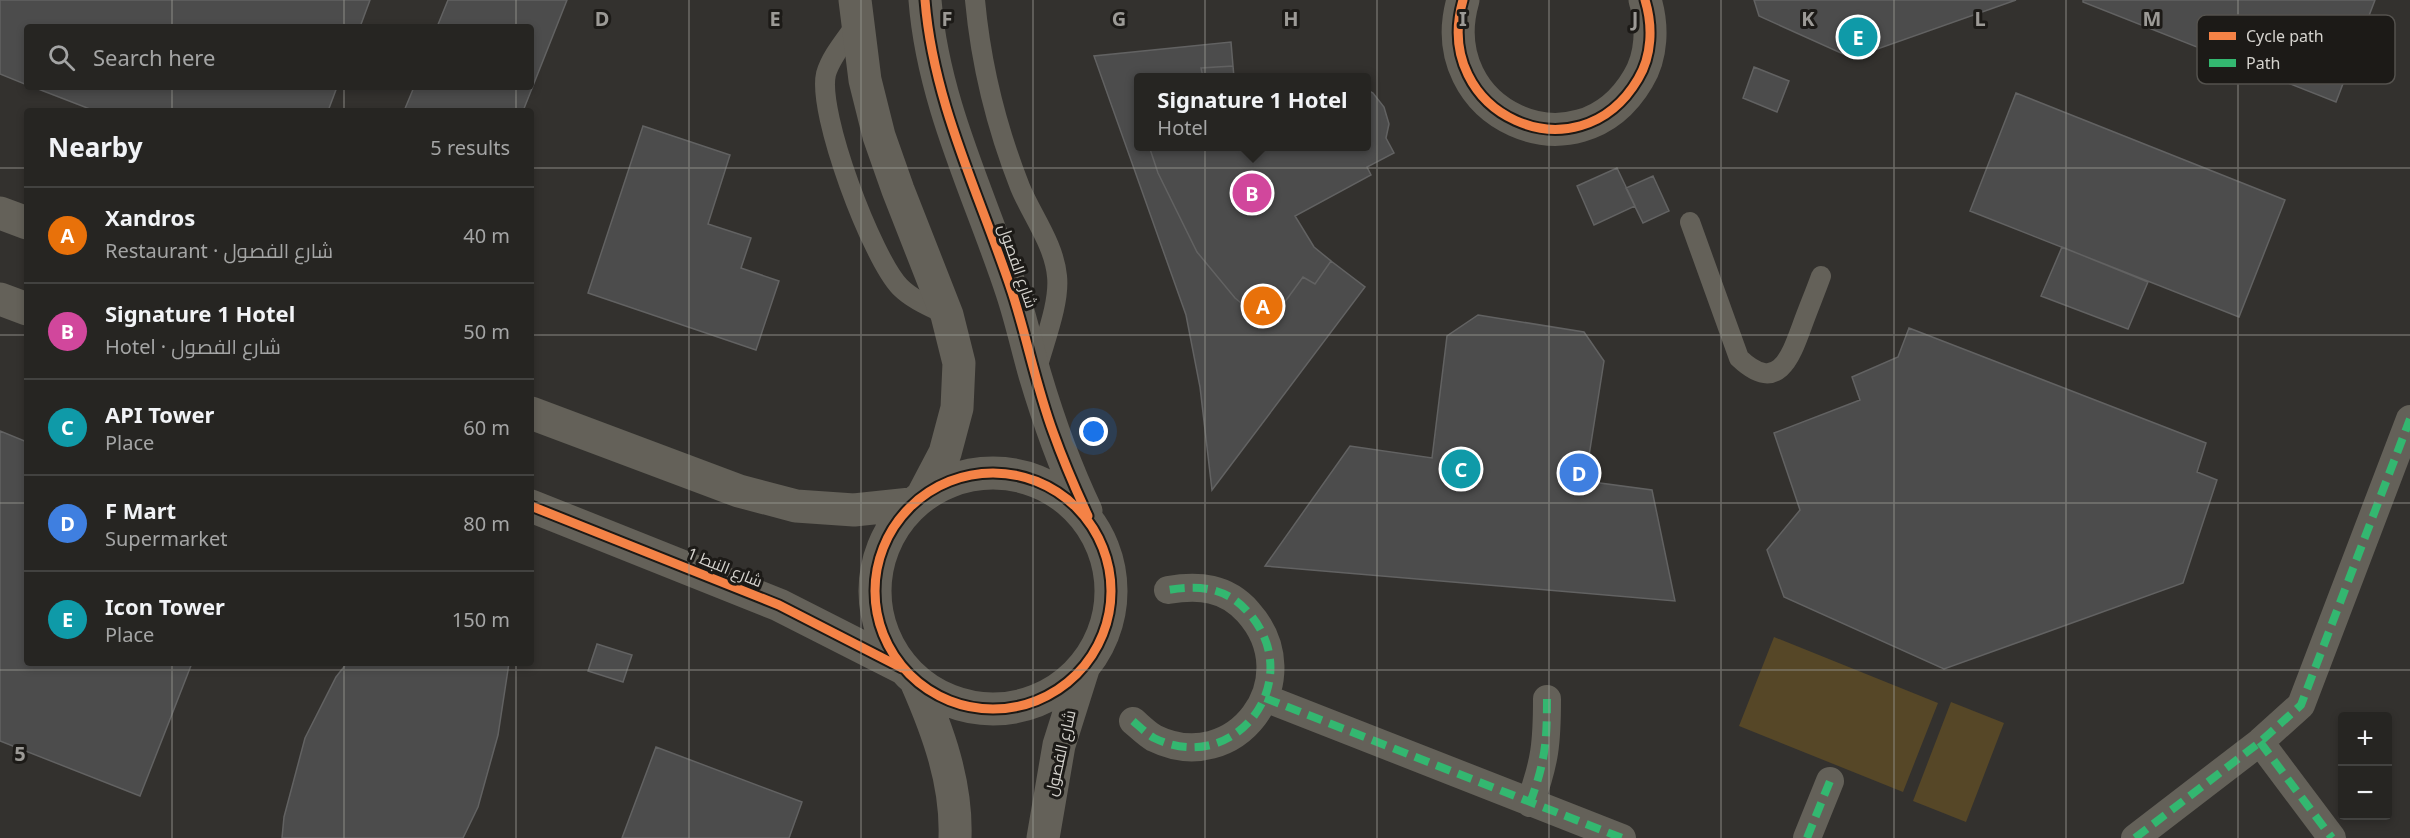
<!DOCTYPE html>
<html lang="en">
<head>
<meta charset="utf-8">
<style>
	:root { --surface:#262522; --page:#2e2d2a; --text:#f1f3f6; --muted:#a4a5a5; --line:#424240; --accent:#0b8043 }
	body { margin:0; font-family:"Noto Sans",Cairo,sans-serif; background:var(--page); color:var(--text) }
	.controls { position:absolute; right:18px; bottom:18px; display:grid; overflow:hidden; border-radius:6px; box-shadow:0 3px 9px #0003 }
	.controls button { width:54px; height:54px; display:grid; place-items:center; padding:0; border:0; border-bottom:2px solid var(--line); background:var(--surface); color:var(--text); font:30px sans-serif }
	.you { position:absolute; left:1094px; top:432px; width:21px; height:21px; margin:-15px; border:4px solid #fff; border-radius:50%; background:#1a73e8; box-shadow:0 0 0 9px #1a73e833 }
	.badge { display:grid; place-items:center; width:39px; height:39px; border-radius:50%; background:var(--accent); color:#fff; font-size:20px; font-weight:700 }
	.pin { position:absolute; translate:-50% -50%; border:3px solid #fff; box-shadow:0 2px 6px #0006 }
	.popup { position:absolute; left:1134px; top:73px; width:237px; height:78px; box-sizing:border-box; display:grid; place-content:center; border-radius:6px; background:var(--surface); filter:drop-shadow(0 2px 4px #0005); font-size:20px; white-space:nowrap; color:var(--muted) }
	.popup b { font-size:22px; color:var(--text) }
	.popup::after { content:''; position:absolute; left:50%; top:100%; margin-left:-12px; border:12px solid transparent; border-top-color:var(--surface) }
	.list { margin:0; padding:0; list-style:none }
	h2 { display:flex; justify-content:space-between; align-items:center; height:78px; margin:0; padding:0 24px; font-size:26px }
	h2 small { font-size:20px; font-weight:400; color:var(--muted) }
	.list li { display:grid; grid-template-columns:39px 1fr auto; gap:18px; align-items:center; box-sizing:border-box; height:96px; padding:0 24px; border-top:2px solid var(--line) }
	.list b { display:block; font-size:22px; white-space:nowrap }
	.list p { margin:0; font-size:20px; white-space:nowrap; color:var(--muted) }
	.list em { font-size:20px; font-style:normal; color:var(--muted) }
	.icon { flex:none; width:33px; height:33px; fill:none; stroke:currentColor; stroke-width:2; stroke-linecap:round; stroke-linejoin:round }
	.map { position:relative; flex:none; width:2410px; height:838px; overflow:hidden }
	.search { position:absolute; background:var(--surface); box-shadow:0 3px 9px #0003; left:24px; top:24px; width:510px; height:66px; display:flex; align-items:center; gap:15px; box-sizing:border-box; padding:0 21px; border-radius:6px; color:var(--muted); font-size:22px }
	.panel { position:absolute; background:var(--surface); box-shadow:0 3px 9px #0003; left:24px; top:108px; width:510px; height:558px; border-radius:6px }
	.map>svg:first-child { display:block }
	.green { fill:#564727 }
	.building { fill:#4c4c4c; stroke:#626262; stroke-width:1.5 }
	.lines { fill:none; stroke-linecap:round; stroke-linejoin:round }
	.service { stroke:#646159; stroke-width:20 }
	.pedestrian { stroke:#646159; stroke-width:28 }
	.minor { stroke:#646159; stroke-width:33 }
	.tertiary { stroke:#646159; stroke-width:33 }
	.quiet { stroke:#33b770; stroke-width:8; stroke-dasharray:15 8; stroke-linecap:butt }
	.cycleway-casing { stroke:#1c1a17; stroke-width:13 }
	.cycleway { stroke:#f48246; stroke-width:9 }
	.grid { fill:none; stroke:#9c9a96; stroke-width:1.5; stroke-opacity:0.55 }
	.labels { text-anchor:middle; stroke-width:6; stroke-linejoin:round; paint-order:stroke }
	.street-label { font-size:16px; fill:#d5d3ce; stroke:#1c1a17 }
	.key { fill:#1c1a17; stroke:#54524e; stroke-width:1.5 }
	.key-label { font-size:16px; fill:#d5d3ce }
	.grid-label { font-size:20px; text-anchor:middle; font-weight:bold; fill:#9c9a96; stroke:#1c1a17; stroke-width:6; stroke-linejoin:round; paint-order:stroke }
</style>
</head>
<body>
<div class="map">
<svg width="2410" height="838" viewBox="0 0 2410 838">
	<rect width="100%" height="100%" fill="#33312e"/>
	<!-- green -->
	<path class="green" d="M1774,637l164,66 -35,89 -164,-66z
		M1951,702l53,21 -38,99 -53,-21z"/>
	<!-- building -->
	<path class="building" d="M0,0h370l-10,27h-333v58l-27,-11z
		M448,0h119l-44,111h-119l10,-24h117v-60h-94z
		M1754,0h262l-164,58 -93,-42z
		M2083,0h292l-39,102 -253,-100z
		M1231,42l2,24 -32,2 2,9h-65v69h11l9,27 39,79 38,46 33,27 35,-48 12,7 16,-23 34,26 -153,203 -12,-103 -14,-72 -92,-259z
		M1233,66l1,11h-31l-2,-9z
		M1754,67l35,14 -12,31 -34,-14z
		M33,87h304l-9,24h-233z
		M1366,89l7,4 11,14 5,17 -3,14 8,15 -27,14 4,8 -76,41 19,31 17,14 -16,23 -12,-7 -35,48 -33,-27 -38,-46 -39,-79 -9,-27h217z
		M2016,93l269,107 -46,117 -269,-106z
		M643,126l87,29 -22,69 43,14 -10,30 38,13 -23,69 -168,-57z
		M1617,168l18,38 -41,19 -17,-39z
		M1653,176l16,35 -26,12 -17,-35z
		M2062,247l86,35 -20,47 -87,-33z
		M1478,315l106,17 20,29 -19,120 67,9 23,111 -410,-35 85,-120 82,12 15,-122z
		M1909,328l297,115 -9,29 20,8 -34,103 -239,86 -160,-72 -17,-47 33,-40 -26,-77 86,-33 -8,-23 46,-20z
		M0,431l27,11v221h165l-52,133 -140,-55z
		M597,644l35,11 -9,27 -35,-11z
		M347,663h162l-11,72 -20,72 -15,31h-181l2,-21 21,-79 31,-61z
		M656,747l146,55 -13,36h-167z"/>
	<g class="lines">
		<!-- service -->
		<path class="service" d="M975,0c6,65 21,126 45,187 12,29 34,57 37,89 3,27 -13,66 -20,93
			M857,23c-10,15 -26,33 -31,51 -9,39 46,184 74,213 13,13 31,20 47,28
			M1690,222l49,136c38,36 51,1 63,-32 6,-17 13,-33 19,-50"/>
		<!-- pedestrian -->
		<path class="pedestrian" d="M1265,698l357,140
			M1133,721c7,6 14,13 21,17 81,40 155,-58 94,-126 -22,-25 -49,-27 -80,-22
			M2260,742l72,96
			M1530,803c15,-41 17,-60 17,-104
			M1807,838l23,-57
			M2135,838l125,-96 41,-37 109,-286"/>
		<!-- minor -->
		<path class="minor" d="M1463,0c-33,114 115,181 175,79 14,-23 15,-53 7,-79"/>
		<!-- tertiary -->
		<path class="tertiary" d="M855,0l10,80 14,56 19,54 49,125 12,48 -2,45 -12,45 -21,40
			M925,0c8,103 55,195 87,292 9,27 15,55 23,83 14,47 30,92 51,136
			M0,213l27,10
			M0,299l27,10
			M531,413l208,78 57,15 58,4 57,-6
			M875 591a118 118 0 1 1 236 0a118 118 0 1 1-236 0Z
			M531,506l248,99 124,63
			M916,681c22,50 41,102 39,157
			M1043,838l16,-93 24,-76"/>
		<!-- quiet -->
		<path class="quiet" d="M1265,698l357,140
			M1133,721c7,6 14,13 21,17 81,40 155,-58 94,-126 -22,-25 -49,-27 -80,-22
			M2260,742l72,96
			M1530,803c15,-41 17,-60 17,-104
			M1807,838l23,-57
			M2135,838l125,-96 41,-37 109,-286"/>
		<defs>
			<path id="cycleway" d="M925,0c8,103 55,195 87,292 15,46 24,94 41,140 10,28 22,56 35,84
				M1463,0c-33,114 115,181 175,79 14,-23 15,-53 7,-79
				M875 591a118 118 0 1 1 236 0a118 118 0 1 1-236 0Z
				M531,506l248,99 123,63"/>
		</defs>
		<!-- cycleway casing -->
		<use href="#cycleway" class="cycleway-casing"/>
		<!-- cycleway -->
		<use href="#cycleway" class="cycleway"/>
	</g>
	<!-- grid -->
	<path class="grid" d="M172,0v27M344,0v27M516,0v27M689,0v838M861,0v838M1033,0v838M1205,0v838M1377,0v838M1549,0v838M1721,0v838M1894,0v838M2066,0v838M2238,0v838M172,87v24M344,87v24M516,87v24M0,168h27M531,168h1879M0,335h27M531,335h1879M0,503h27M531,503h1879M172,663v175M344,663v175M516,663v175M0,670h2410"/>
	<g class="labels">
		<!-- street labels -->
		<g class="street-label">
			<text transform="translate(1018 266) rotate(71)" y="6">شارع الفصول</text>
			<text transform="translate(725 567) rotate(22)" y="6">شارع النبط 1</text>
			<text transform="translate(1060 753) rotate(-77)" y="6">شارع الفصول</text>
		</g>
	</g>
	<!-- legend -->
	<rect x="2197" y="15" width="198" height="69" rx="9" class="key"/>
	<rect x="2209" y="32" width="27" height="8" fill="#f48246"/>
	<rect x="2209" y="59" width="27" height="8" fill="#33b770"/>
	<g class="key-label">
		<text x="2246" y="42">Cycle path</text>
		<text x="2246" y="69">Path</text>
	</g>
	<g class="grid-label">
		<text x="602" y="26">D</text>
		<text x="775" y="26">E</text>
		<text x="947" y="26">F</text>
		<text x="1119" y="26">G</text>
		<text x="1291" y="26">H</text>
		<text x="1463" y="26">I</text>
		<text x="1635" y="26">J</text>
		<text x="1808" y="26">K</text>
		<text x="1980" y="26">L</text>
		<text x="2152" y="26">M</text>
		<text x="20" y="761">5</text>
	</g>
</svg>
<div class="controls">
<button>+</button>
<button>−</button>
</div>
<div class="you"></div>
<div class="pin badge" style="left:1263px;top:306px;background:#e8710a">A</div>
<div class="pin badge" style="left:1252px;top:193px;background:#d1479c">B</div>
<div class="popup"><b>Signature 1 Hotel</b>Hotel</div>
<div class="pin badge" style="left:1461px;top:469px;background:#0f9aa8">C</div>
<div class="pin badge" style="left:1579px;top:473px;background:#3f7fe0">D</div>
<div class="pin badge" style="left:1858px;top:37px;background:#0f9aa8">E</div>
<div class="search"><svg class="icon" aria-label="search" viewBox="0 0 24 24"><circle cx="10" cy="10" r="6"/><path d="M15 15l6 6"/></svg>Search here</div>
<section class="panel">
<h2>Nearby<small>5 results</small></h2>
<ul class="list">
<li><span class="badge" style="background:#e8710a">A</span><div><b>Xandros</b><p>Restaurant · شارع الفصول</p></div><em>40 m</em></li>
<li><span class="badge" style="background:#d1479c">B</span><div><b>Signature 1 Hotel</b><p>Hotel · شارع الفصول</p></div><em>50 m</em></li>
<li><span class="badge" style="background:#0f9aa8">C</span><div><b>API Tower</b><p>Place</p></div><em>60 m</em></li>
<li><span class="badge" style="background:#3f7fe0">D</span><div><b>F Mart</b><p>Supermarket</p></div><em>80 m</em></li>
<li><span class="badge" style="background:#0f9aa8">E</span><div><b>Icon Tower</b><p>Place</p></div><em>150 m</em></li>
</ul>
</section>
</div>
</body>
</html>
